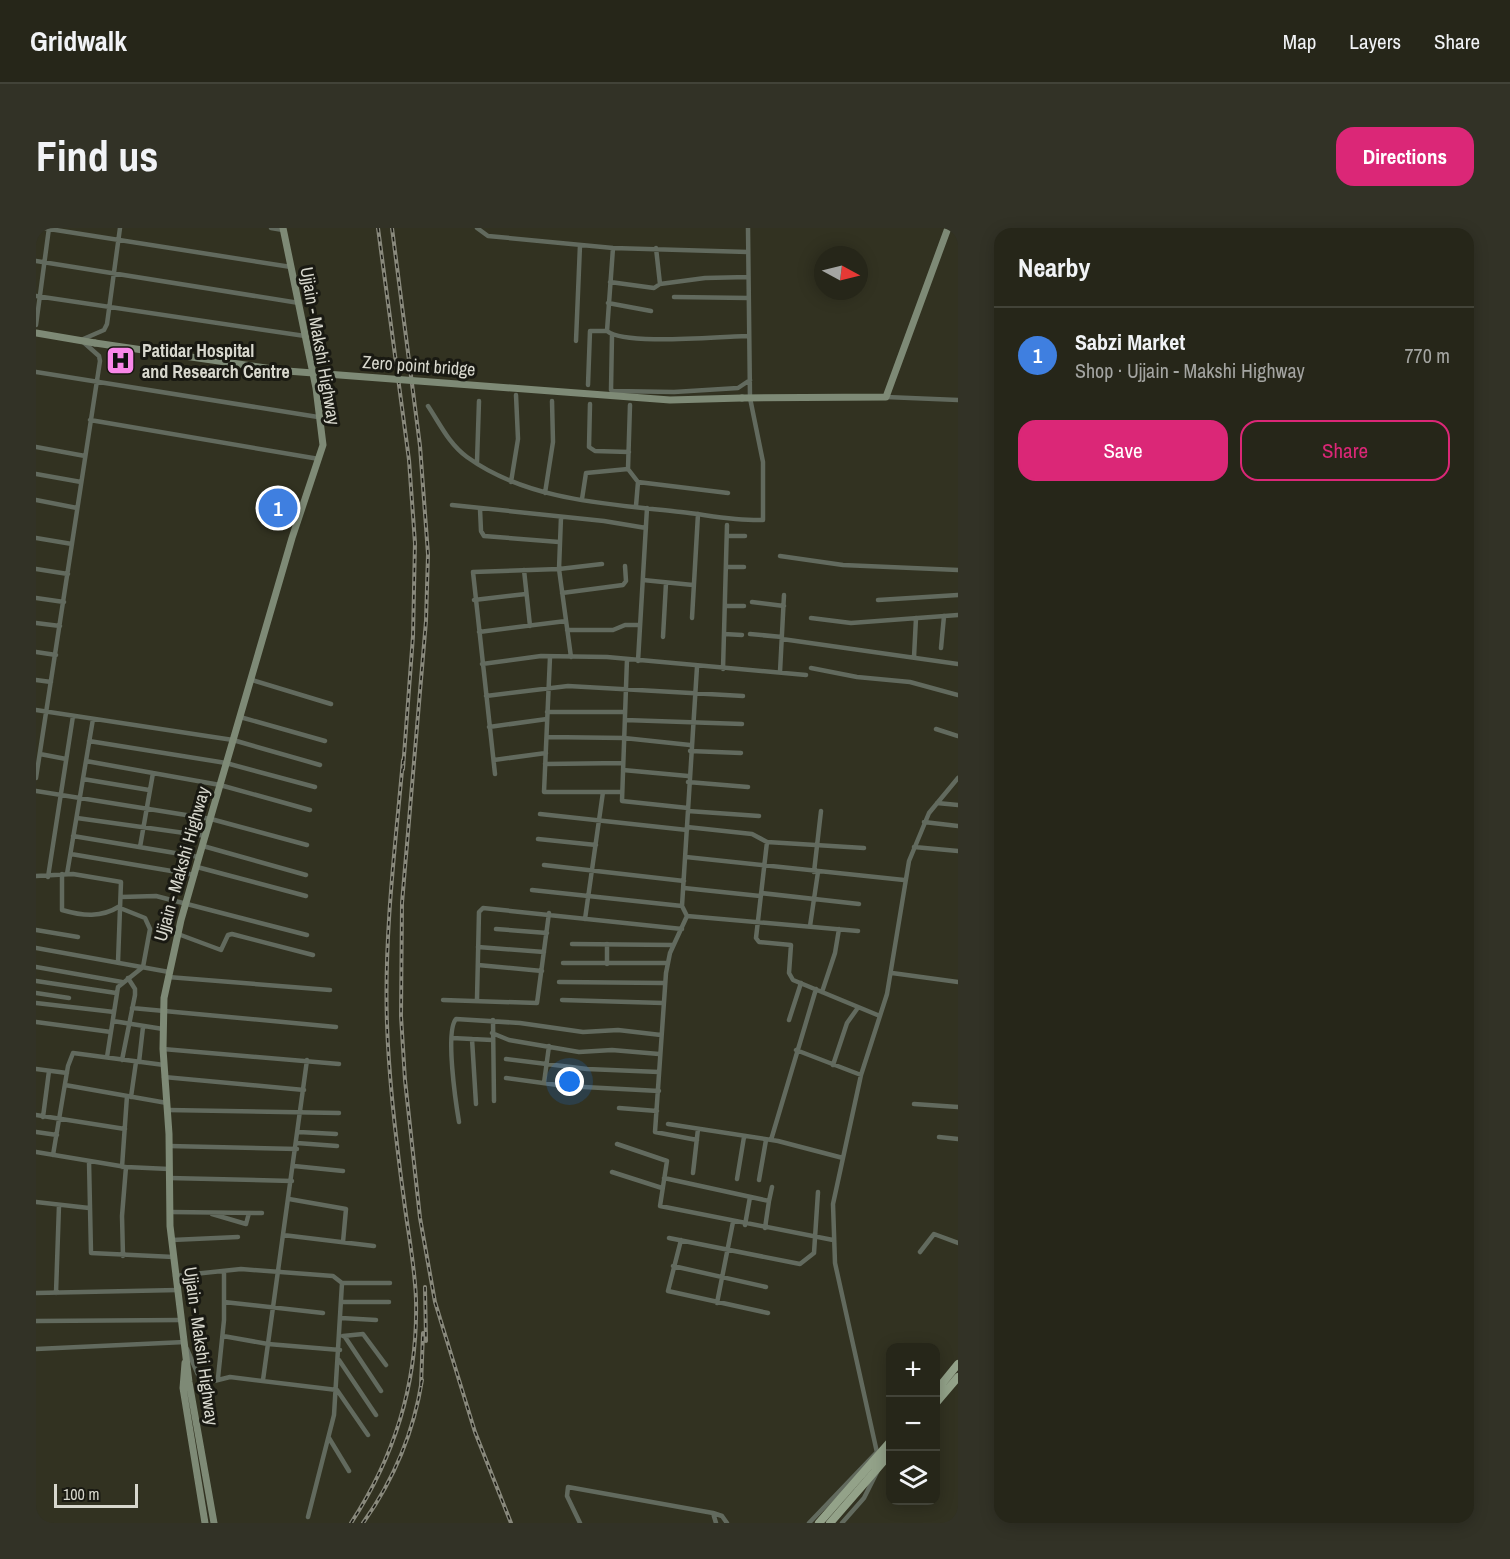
<!DOCTYPE html>
<html lang="en">
<head>
<meta charset="utf-8">
<style>
	:root { --surface:#262619; --page:#323226; --text:#f1f3f6; --muted:#a4a5a2; --line:#424338; --accent:#db2777 }
	body { margin:0; font-family:"Archivo Narrow",sans-serif; background:var(--page); color:var(--text) }
	.controls { position:absolute; right:18px; bottom:18px; display:grid; overflow:hidden; border-radius:12px; box-shadow:0 3px 15px #0003 }
	.controls button { width:54px; height:54px; display:grid; place-items:center; padding:0; border:0; border-bottom:2px solid var(--line); background:var(--surface); color:var(--text); font:30px sans-serif }
	.compass { position:absolute; left:778px; top:18px; width:54px; height:54px; border-radius:50%; background:var(--surface); box-shadow:0 3px 15px #0003; rotate:97deg }
	.scale { position:absolute; left:18px; bottom:15px; width:84px; box-sizing:border-box; padding-left:6px; border:3px solid #d8d8ce; border-top:0; font-size:16px; line-height:21px; white-space:nowrap; color:#d8d8ce; -webkit-text-stroke:4px #191912; paint-order:stroke }
	.you { position:absolute; left:534px; top:854px; width:21px; height:21px; margin:-15px; border:4px solid #fff; border-radius:50%; background:#1a73e8; box-shadow:0 0 0 9px #1a73e833 }
	.badge { display:grid; place-items:center; width:39px; height:39px; border-radius:50%; background:var(--accent); color:#fff; font-size:20px; font-weight:700 }
	.pin { position:absolute; translate:-50% -50%; border:3px solid #fff; box-shadow:0 2px 6px #0006 }
	.list { margin:0; padding:0; list-style:none }
	h2 { display:flex; justify-content:space-between; align-items:center; height:78px; margin:0; padding:0 24px; font-size:26px }
	h2 small { font-size:20px; font-weight:400; color:var(--muted) }
	.list li { display:grid; grid-template-columns:39px 1fr auto; gap:18px; align-items:center; box-sizing:border-box; height:96px; padding:0 24px; border-top:2px solid var(--line) }
	.list b { display:block; font-size:22px; white-space:nowrap }
	.list p { margin:0; font-size:20px; white-space:nowrap; color:var(--muted) }
	.list em { font-size:20px; font-style:normal; color:var(--muted) }
	.actions { display:flex; gap:12px; padding:18px 24px }
	.actions a { flex:1; padding:14px 0; border:2px solid var(--accent); border-radius:18px; text-align:center; font-size:21px; color:var(--accent) }
	.actions .main { background:var(--accent); color:#fff }
	.icon { flex:none; width:33px; height:33px; fill:none; stroke:currentColor; stroke-width:2; stroke-linecap:round; stroke-linejoin:round }
	.map { position:relative; flex:none; width:922px; height:1295px; overflow:hidden; border-radius:18px }
	header { display:flex; align-items:center; gap:36px; box-sizing:border-box; height:84px; padding:0 30px; background:var(--surface); border-bottom:2px solid var(--line) }
	header strong { font-size:28px }
	nav { display:flex; gap:33px; margin-inline-start:auto; font-size:21px }
	.intro { display:flex; align-items:center; justify-content:space-between; box-sizing:border-box; height:144px; padding:0 36px }
	h1 { margin:0; font-size:42px }
	.button { padding:15px 27px; border-radius:18px; background:var(--accent); color:#fff; font-size:21px; font-weight:700 }
	main { display:flex; gap:36px; padding:0 36px }
	aside { flex:1; background:var(--surface); border-radius:18px; box-shadow:0 3px 15px #0003 }
	.map>svg:first-child { display:block }
	.lines { fill:none; stroke-linecap:round; stroke-linejoin:round }
	.street { stroke:#626a5e; stroke-width:4.5 }
	.secondary { stroke:#7e8a76; stroke-width:7 }
	.primary { stroke:#93a289; stroke-width:8 }
	.rail-casing { stroke:#89897c; stroke-width:4 }
	.rail { stroke:#191912; stroke-width:1.5; stroke-dasharray:4.5; stroke-linecap:butt }
	.secondary-bridge { stroke:#7e8a76; stroke-width:7 }
	.labels { text-anchor:middle; stroke-width:6; stroke-linejoin:round; paint-order:stroke }
	.street-label { font-size:18px; fill:#d8d8ce; stroke:#191912 }
	.poi-label { font-size:18px; font-weight:bold; fill:#d8d8ce; stroke:#191912; text-anchor:start }
</style>
</head>
<body>
<header>
<strong>Gridwalk</strong>
<nav><a>Map</a><a>Layers</a><a>Share</a></nav>
</header>
<div class="intro"><h1>Find us</h1><a class="button">Directions</a></div>
<main>
<div class="map">
<svg width="922" height="1295" viewBox="0 0 922 1295">
	<rect width="100%" height="100%" fill="#323221"/>
	<g class="lines">
		<!-- street -->
		<path class="street" d="M7,0l248,39
			M235,0l12,2
			M441,0l11,8 125,12 135,4
			M577,20l-6,83c19,15 114,5 142,5
			M620,20l4,36 45,-6 43,-1
			M0,33l263,42
			M574,54l44,6 6,-4
			M0,68l269,40
			M638,69l74,1
			M572,75l43,8
			M0,97l13,-97
			M576,107l-1,55 2,1 61,1 64,-4 12,-8
			M540,113l4,-96
			M0,144l282,45
			M552,157l2,-54h17
			M850,169l72,3
			M554,176l-1,43 6,4 34,1
			M594,177l-2,64 10,13
			M392,178c12,18 21,38 39,51 61,44 142,47 214,55 27,3 55,9 82,8v-58l-13,-64 -2,-170
			M54,192l229,39
			M0,219l49,9
			M441,234l2,-61
			M0,246l45,8
			M475,254l7,-43 -2,-44
			M509,265l8,-51 -1,-41
			M546,271l4,-26 42,-4
			M0,272l41,8
			M416,277l152,16 42,7
			M600,278l2,-24 90,11
			M444,281l1,22 3,5 75,6
			M525,289l-2,52 12,88
			M691,308h18
			M0,310l36,6
			M744,328l63,9 115,5
			M690,339h18
			M0,341l32,5
			M488,342l6,56
			M607,352l50,5
			M526,365l61,-8 3,-4 -1,-15
			M0,370l28,4
			M438,372l52,-6
			M842,372l80,-5
			M716,374l32,4
			M689,378h19
			M656,390l6,-104
			M775,390l40,5 107,-8
			M0,395l24,3
			M531,402h46l12,-5h15
			M443,404l87,-11
			M688,406l18,1
			M714,406l32,3
			M627,409l3,-54
			M746,411l176,25
			M905,420l3,-32
			M0,424l20,3
			M514,429l-6,135h78
			M878,429l2,-39
			M591,431l-5,142 66,7
			M602,433l9,-153
			M446,436l59,-8 66,1 199,18
			M775,440l46,9 53,5 48,13
			M687,441l4,-144
			M744,444l4,-77
			M0,452l15,2
			M216,452l79,24
			M450,468l82,-10 175,10
			M0,482l197,30 87,25
			M511,484h78
			M204,489l85,24
			M589,492l117,4
			M453,499l58,-8
			M900,501l22,7
			M511,509l77,1 66,7
			M53,513l137,22 89,24
			M654,523l51,2
			M4,526l26,5
			M458,532l52,-7
			M50,533l134,24 90,25
			M509,536l78,-1
			M587,542l65,6
			M459,546l-22,-202 86,-3 43,-5
			M0,550l64,-417 -1,-5 -18,-16 23,-10 3,-6 13,-96
			M47,551l66,11
			M652,554l60,5
			M0,563l175,28 96,26
			M901,575l21,2
			M652,583l71,5
			M504,586l147,16
			M41,590l129,18
			M888,594l34,4
			M651,599l65,7 15,8
			M37,608l126,21
			M502,611l58,6
			M167,618l103,29
			M104,619l13,-74
			M878,619l44,4
			M828,620l-97,-6 -11,96 3,4 32,3 -2,28 4,7 87,36
			M35,626l124,21
			M650,629l218,23
			M508,637l140,16
			M161,639l109,29
			M778,644l7,-61
			M26,646v36c21,6 39,8 58,-4
			M31,646l26,-155
			M0,648l37,-2 48,8 -3,80
			M12,649l25,-161
			M648,660l76,8
			M496,662l150,16
			M725,665l98,11
			M85,669l35,-1 151,39
			M651,688l-5,-10 15,-239
			M549,691l18,-127
			M774,698l8,-54
			M460,701l51,4
			M0,702l42,7
			M142,706l43,16 7,-15 4,-1 81,21
			M536,716l101,1
			M442,719l66,5
			M0,720l133,24
			M527,735h104
			M571,736v-20
			M442,737l64,6
			M0,739l86,15
			M856,745l66,9
			M132,749l162,13
			M0,753l80,12
			M523,754l105,1
			M786,764l13,-39 4,-24
			M0,765l33,5
			M441,771l2,-87 4,-4 199,21
			M407,772l94,3 12,-90
			M526,772l101,3
			M0,775l78,9
			M96,780l204,19
			M457,792l1,81
			M753,792l12,-37
			M77,793l50,8
			M0,794l75,10
			M456,805l17,7 70,12 33,-2 47,4
			M416,810l40,2
			M436,811l4,65
			M127,821l176,15
			M760,822l65,25
			M71,829l11,-70 25,-20 7,-38 -5,-11 -25,-10
			M470,831l81,10 72,3
			M86,832l13,-65v-6l-7,-11
			M103,834l4,-35
			M797,837l14,-42 10,-14
			M0,841l31,4
			M128,849l140,13
			M470,850l59,8 94,5
			M508,855l5,-37
			M29,857l102,18
			M95,869l5,-35
			M878,876l44,3
			M583,880l38,3
			M132,882l171,3
			M0,887l89,14
			M7,889l6,-46
			M423,894c-3,-18 -14,-91 -3,-103l64,4 63,9 35,-2 43,5
			M632,896l110,17 65,17
			M0,904l21,3
			M263,904l37,2
			M903,909l19,2
			M661,912l-42,-8 11,-159 4,-20 17,-37 171,15
			M735,912l45,-151
			M261,915l40,3
			M581,916l50,17 -7,45 173,34
			M133,918l128,3
			M0,924l90,15 43,2
			M17,927l15,-89 5,-13 91,12
			M53,933l2,92 83,4
			M258,938l49,5
			M86,939l5,-71
			M576,944l50,16
			M657,945l5,-44
			M133,950l123,3
			M628,950l105,23 -4,27
			M701,951l7,-42
			M723,952l7,-40
			M253,971l57,10 -3,33
			M733,973l3,-14
			M0,974l53,6
			M134,984l92,1
			M176,986l34,10 3,-11
			M709,997l5,-28
			M247,1007l91,11
			M633,1010l131,26 14,-11 4,-61
			M136,1012l66,-3
			M645,1012l-13,51 100,22
			M884,1024l14,-18 24,9
			M87,1028l-1,-40 4,-49
			M637,1038l93,21
			M139,1048l66,-7 92,7 9,7 -8,132 -26,102
			M306,1055h48
			M0,1065l142,-3
			M20,1065l3,-88
			M188,1074l99,11
			M306,1074h47
			M681,1075l16,-81
			M305,1090l35,2
			M0,1093l146,-1
			M187,1108l45,8 72,6
			M307,1108l20,-2 23,31
			M309,1109l36,54
			M0,1121l149,-7
			M151,1121l15,35 28,-7 107,13 31,45
			M303,1132l37,55
			M182,1150l6,-58v-49
			M227,1152l44,-320
			M293,1210l20,33
			M677,1285l3,10
			M544,1295l-13,-27 1,-9 145,26 9,3 5,7
			M773,1295l67,-70
			M806,1295l22,-25 16,-32 -45,-203 -2,-59 28,-129 26,-81 22,-133 20,-48 29,-35"/>
		<!-- secondary -->
		<path class="secondary" d="M0,105l59,10
			M706,170l144,-1 62,-169
			M149,1135l-2,25 22,135
			M178,1295l-25,-141 -19,-156 -1,-92 -6,-85 1,-51 17,-78 18,-63 93,-319 31,-93 -7,-57 -33,-160"/>
		<!-- primary -->
		<path class="primary" d="M900,1163l22,-27
			M900,1175l22,-26
			M783,1295l71,-81
			M794,1295l60,-69"/>
		<defs>
			<path id="rail" d="M342,0l31,232 6,83 -2,93 -10,133
				M356,0l28,218 8,108 -2,67 -24,282 -1,113 4,64 15,138 15,84 40,130 36,91
				M389,1059l1,54
				M385,1158l2,-53
				M315,1295c44,-67 67,-143 65,-223 -1,-34 -8,-67 -12,-100 -8,-59 -15,-117 -17,-176 -3,-88 8,-176 16,-264
				M327,1295c30,-42 51,-92 59,-143"/>
		</defs>
		<!-- rail casing -->
		<use href="#rail" class="rail-casing"/>
		<!-- rail -->
		<use href="#rail" class="rail"/>
		<!-- secondary-bridge -->
		<path class="secondary-bridge" d="M59,115l192,28 383,29 72,-2"/>
	</g>
	<!-- icons -->
	<defs>
		<symbol id="hospital-square" viewBox="-11 -11 22 22"><rect x="-9" y="-9" width="18" height="18" rx="4" fill="#f987e8" stroke="#191912"/><path d="M-5-5h3v3.5h4V-5h3V5h-3V1.5h-4V5h-3Z" fill="#111"/></symbol>
	</defs>
	<g fill-rule="evenodd">
		<use href="#hospital-square" x="68" y="116" width="33" height="33"/>
	</g>
	<g class="labels">
		<!-- street labels -->
		<g class="street-label">
			<text transform="translate(284 118) rotate(80)" y="6">Ujjain - Makshi Highway</text>
			<text transform="translate(383 138) rotate(4)" y="6">Zero point bridge</text>
			<text transform="translate(146 636) rotate(-74)" y="6">Ujjain - Makshi Highway</text>
			<text transform="translate(165 1118) rotate(82)" y="6">Ujjain - Makshi Highway</text>
		</g>
		<!-- poi labels -->
		<g class="poi-label">
			<text x="106" y="129">Patidar Hospital<tspan x="106" dy="21">and Research Centre</tspan></text>
		</g>
	</g>
</svg>
<div class="controls">
<button>+</button>
<button>−</button>
<button><svg class="icon" aria-label="layers" viewBox="0 0 24 24"><path d="M12 4l9 5-9 5-9-5zM3 14l9 5 9-5"/></svg></button>
</div>
<svg class="compass" viewBox="-18 -18 36 36"><path d="M0-13l5 13h-10z" fill="#e53935"/><path d="M0 13l5-13h-10z" fill="#a4a5a2"/></svg>
<div class="scale">100 m</div>
<div class="you"></div>
<div class="pin badge" style="left:242px;top:280px;background:#3f7fe0">1</div>
</div>
<aside>
<h2>Nearby<small></small></h2>
<ul class="list">
<li><span class="badge" style="background:#3f7fe0">1</span><div><b>Sabzi Market</b><p>Shop · Ujjain - Makshi Highway</p></div><em>770 m</em></li>
</ul>
<div class="actions"><a class="main">Save</a><a>Share</a></div>
</aside>
</main>
</body>
</html>
